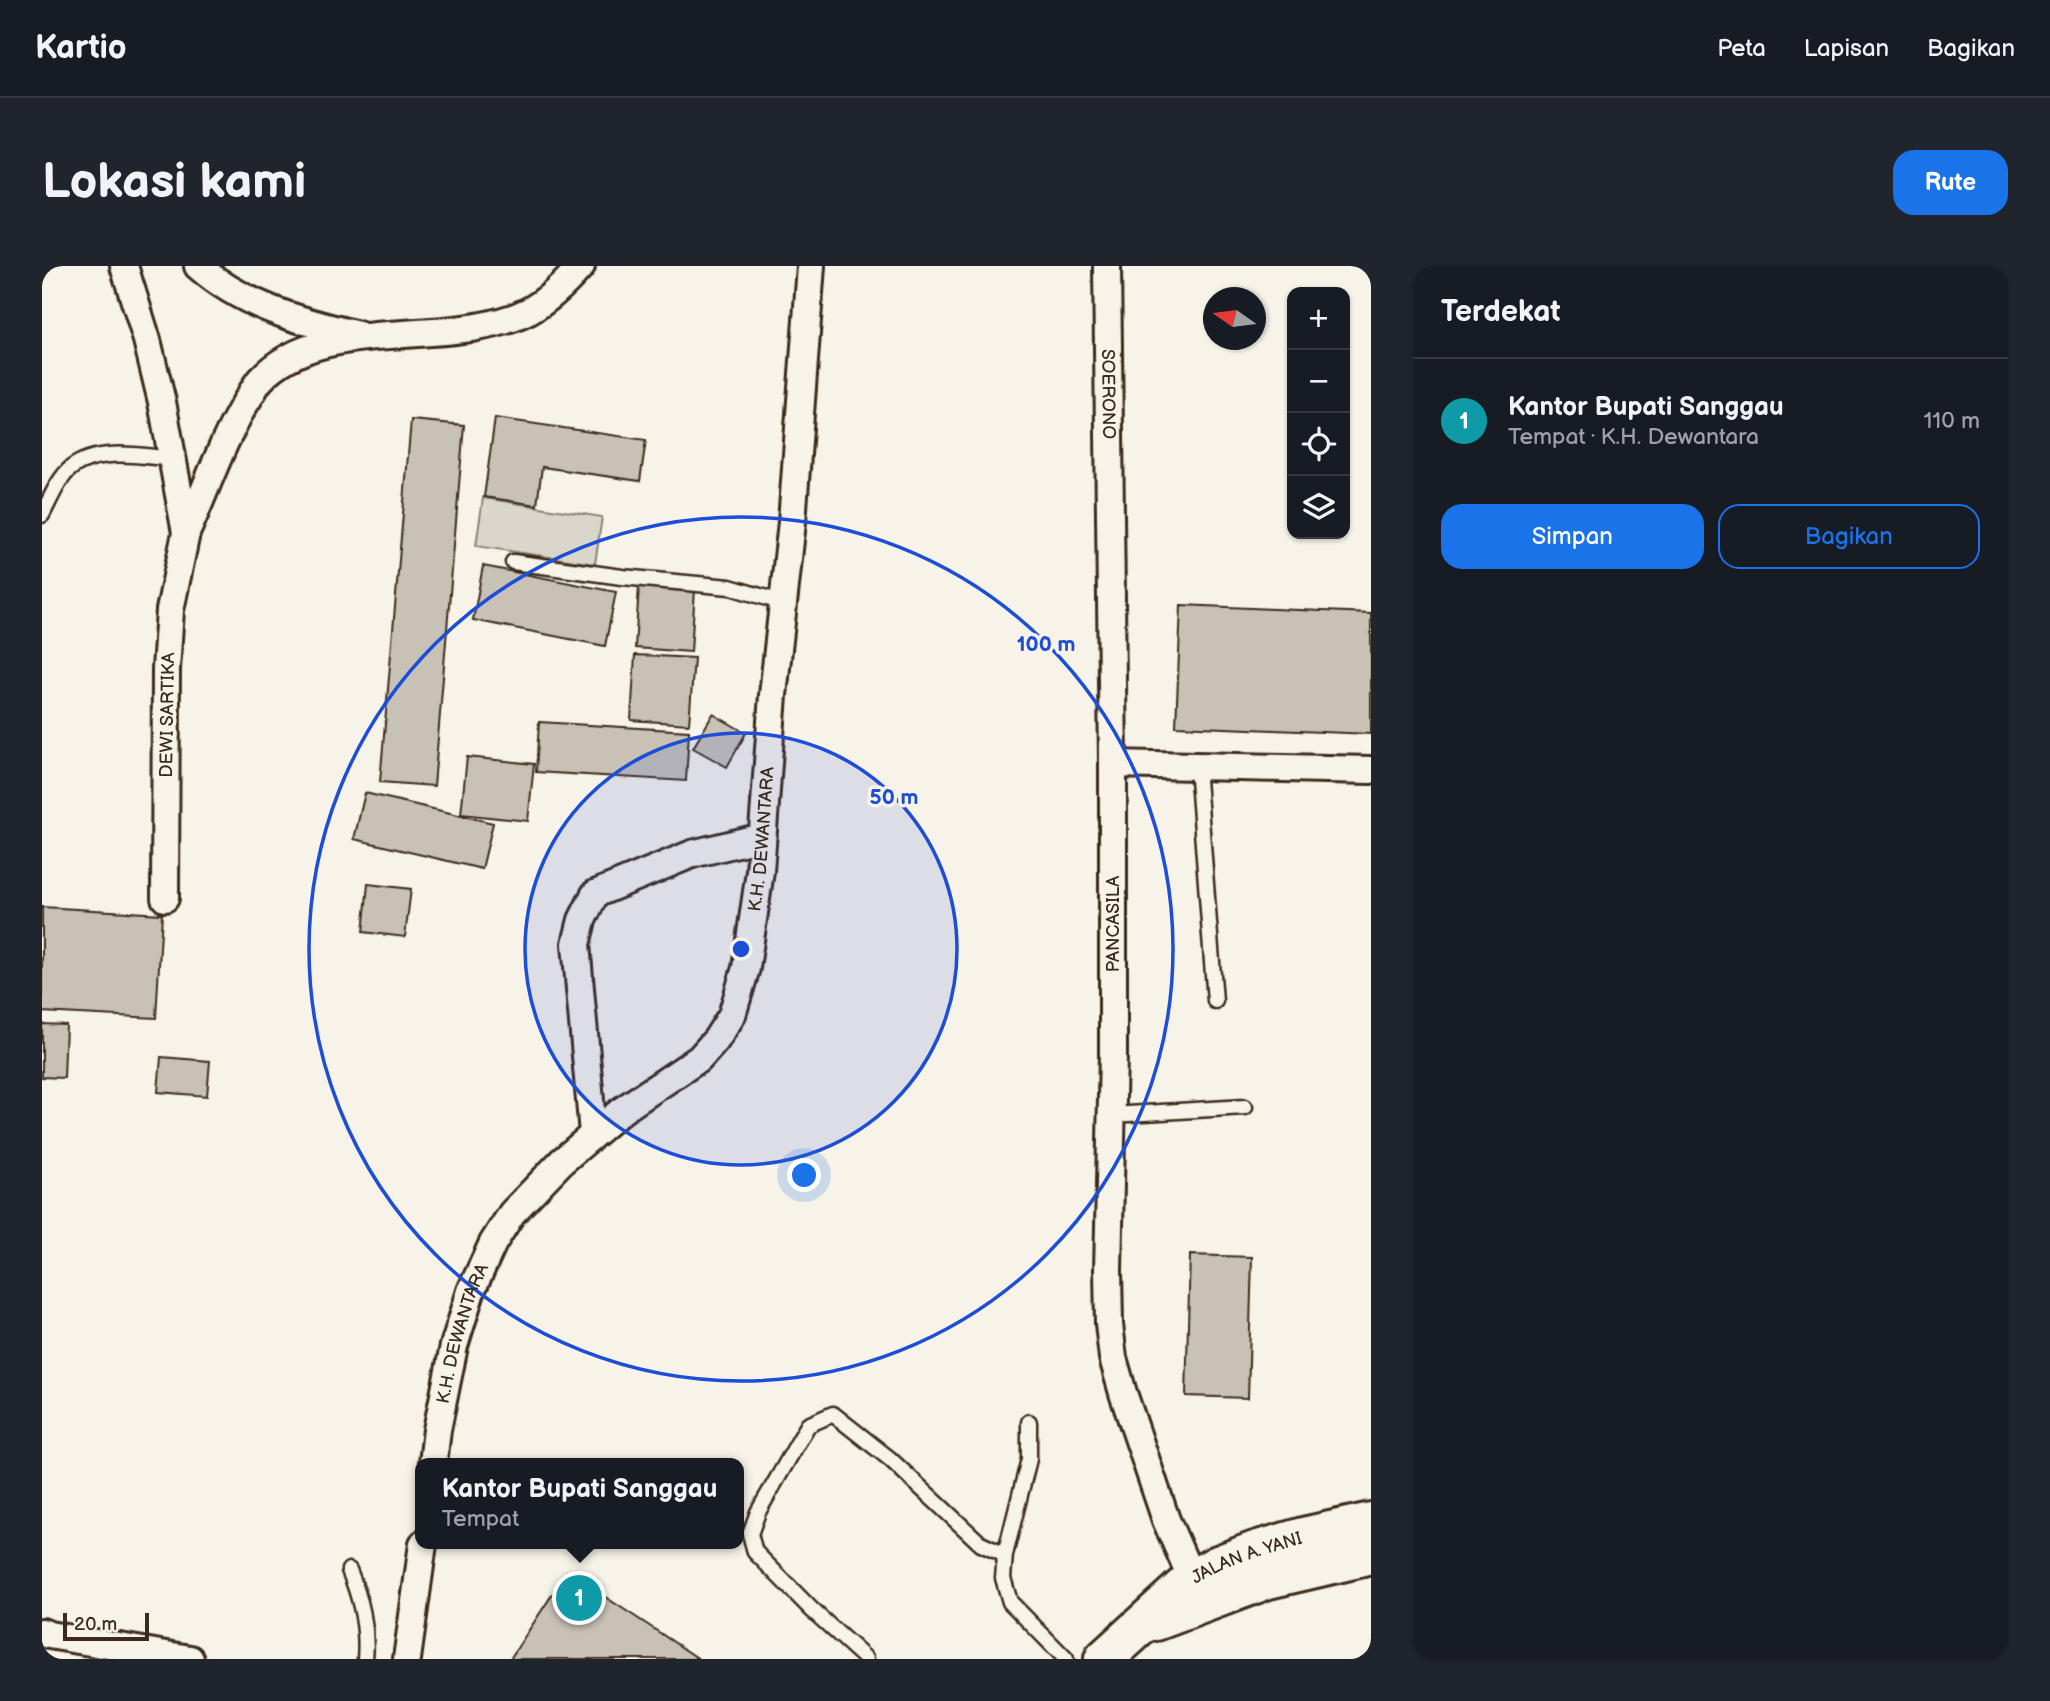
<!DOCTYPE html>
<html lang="id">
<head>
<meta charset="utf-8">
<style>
	:root { --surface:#171b24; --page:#20242c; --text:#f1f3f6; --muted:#9ea1a6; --line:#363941; --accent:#1a73e8 }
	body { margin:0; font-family:"Balsamiq Sans",sans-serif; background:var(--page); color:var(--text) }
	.controls { position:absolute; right:21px; top:21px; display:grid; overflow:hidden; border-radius:14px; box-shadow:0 2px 5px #0004 }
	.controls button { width:63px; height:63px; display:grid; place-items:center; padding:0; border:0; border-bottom:2px solid var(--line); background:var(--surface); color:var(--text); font:35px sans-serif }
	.compass { position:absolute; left:1161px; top:21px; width:63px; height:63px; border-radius:50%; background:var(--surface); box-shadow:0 2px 5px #0004; rotate:284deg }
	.scale { position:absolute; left:21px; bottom:18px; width:86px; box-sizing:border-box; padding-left:7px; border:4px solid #3b2a1e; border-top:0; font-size:19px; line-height:24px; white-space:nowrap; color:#3b2a1e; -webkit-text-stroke:5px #f7f3e8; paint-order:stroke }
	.you { position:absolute; left:763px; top:910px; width:24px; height:24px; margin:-18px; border:5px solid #fff; border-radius:50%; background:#1a73e8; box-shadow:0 0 0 10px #1a73e833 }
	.badge { display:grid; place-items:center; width:46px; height:46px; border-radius:50%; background:var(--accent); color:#fff; font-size:23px; font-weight:700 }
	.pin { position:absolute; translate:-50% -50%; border:4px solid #fff; box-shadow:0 2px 7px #0006 }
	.popup { position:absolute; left:373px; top:1192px; width:329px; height:91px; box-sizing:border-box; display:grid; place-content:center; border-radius:14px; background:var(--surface); filter:drop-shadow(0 2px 5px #0005); font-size:23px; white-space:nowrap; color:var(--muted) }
	.popup b { font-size:26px; color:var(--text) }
	.popup::after { content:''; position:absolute; left:50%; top:100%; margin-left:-14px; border:14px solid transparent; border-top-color:var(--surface) }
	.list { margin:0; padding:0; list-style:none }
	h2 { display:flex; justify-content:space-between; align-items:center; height:91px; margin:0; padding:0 28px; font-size:30px }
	h2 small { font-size:23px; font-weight:400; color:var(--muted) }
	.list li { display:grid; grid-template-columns:46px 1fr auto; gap:21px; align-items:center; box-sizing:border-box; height:126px; padding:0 28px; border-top:2px solid var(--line) }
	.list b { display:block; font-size:26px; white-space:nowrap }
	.list p { margin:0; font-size:23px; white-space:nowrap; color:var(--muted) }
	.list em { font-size:23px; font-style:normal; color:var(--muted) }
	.actions { display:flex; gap:14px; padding:21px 28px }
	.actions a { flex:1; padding:16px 0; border:2px solid var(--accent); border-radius:21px; text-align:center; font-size:24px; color:var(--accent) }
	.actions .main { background:var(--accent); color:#fff }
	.icon { flex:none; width:38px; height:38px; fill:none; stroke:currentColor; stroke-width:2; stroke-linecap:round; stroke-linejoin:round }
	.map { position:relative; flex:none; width:1329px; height:1393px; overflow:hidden; border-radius:21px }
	header { display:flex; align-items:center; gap:42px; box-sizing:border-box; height:98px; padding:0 35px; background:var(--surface); border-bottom:2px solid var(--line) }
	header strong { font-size:33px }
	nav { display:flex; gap:38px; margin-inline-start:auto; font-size:24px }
	.intro { display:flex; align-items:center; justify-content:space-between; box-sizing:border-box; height:168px; padding:0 42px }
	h1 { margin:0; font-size:49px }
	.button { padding:18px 32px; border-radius:21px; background:var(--accent); color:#fff; font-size:24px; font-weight:700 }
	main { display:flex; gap:42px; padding:0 42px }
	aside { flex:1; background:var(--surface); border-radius:21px; box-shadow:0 2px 5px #0004 }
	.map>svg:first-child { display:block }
	.green { fill:#dbd6cb; stroke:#8b8074; stroke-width:2 }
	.building { fill:#c8c1b6; stroke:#3b2a1e; stroke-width:2 }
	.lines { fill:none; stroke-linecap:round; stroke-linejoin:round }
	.lane-casing { stroke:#3b2a1e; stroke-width:19 }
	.street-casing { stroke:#3b2a1e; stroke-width:32 }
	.highway-casing { stroke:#3b2a1e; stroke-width:44 }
	.lane { stroke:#f7f3e8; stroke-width:14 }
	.street { stroke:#f7f3e8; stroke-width:26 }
	.highway { stroke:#f7f3e8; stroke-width:38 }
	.ring { fill:none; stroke:#1d4ed8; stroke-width:3.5 }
	.labels { text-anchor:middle; stroke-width:7; stroke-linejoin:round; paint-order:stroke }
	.street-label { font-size:18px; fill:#3b2a1e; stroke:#f7f3e8 }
	.centre { fill:#1d4ed8; stroke:#f7f3e8; stroke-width:3.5 }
	.ring-label { font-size:21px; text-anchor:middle; font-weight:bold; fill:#1d4ed8; stroke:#f7f3e8; stroke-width:7; stroke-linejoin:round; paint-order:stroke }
</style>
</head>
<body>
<header>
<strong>Kartio</strong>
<nav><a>Peta</a><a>Lapisan</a><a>Bagikan</a></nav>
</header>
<div class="intro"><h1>Lokasi kami</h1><a class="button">Rute</a></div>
<main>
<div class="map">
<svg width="1329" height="1393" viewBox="0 0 1329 1393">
	<rect width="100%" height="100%" fill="#f7f3e8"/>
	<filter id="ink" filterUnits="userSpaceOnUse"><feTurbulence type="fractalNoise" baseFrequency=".0143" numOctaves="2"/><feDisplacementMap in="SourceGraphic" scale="14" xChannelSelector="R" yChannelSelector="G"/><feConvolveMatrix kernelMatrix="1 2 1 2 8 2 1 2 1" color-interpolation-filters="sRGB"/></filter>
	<g filter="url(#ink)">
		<!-- green -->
		<path class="green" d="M441,232l119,19 -7,47 -119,-18z"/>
		<!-- building -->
		<path class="building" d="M453,152l151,22 -6,41 -98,-14 -5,38 -53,-8z
			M369,154l53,5 -30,361 -54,-4z
			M441,300l133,26 -11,54 -132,-26z
			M597,320l56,3 -4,63 -56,-4z
			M1139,339l190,8v121l-195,-8z
			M593,389l59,3 -5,66 -58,-4z
			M671,448l33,19 -19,34 -34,-19z
			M497,456l150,9 -3,50 -150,-9z
			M425,491l67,7 -6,57 -67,-7z
			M323,527l128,30 -11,46 -128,-30z
			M326,618l43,5 -6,48 -42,-5z
			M0,641l120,7 -6,104 -114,-6z
			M0,758l24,1 -2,53 -22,-1z
			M119,791l49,4 -3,35 -49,-4z
			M1148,989l62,2 -4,141 -62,-2z
			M525,1306l81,53 51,34h-189z"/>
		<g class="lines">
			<defs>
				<path id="lane" d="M0,249c8,-15 16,-36 29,-47 26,-21 72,-12 102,-9
					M471,296l109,15 108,10 54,16
					M1155,500l18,235
					M1069,849l134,-8
					M963,1289l24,-96v-37
					M307,1304c12,29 19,57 16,89
					M824,1393l-54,-49 -57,-58 -5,-18 8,-22 50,-87 25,-11 57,45 91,85 24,11 -2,23 7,24 56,57"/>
				<g id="street">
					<path d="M82,0l23,74 15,62 24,131 -16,77 -4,59 -1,229"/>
					<path d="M156,0c45,40 102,55 160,69"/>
					<path id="s1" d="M1065,0l6,498v290l-5,216 1,54 4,34 10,35 43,127 32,73"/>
					<path d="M144,267c20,-43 35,-90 60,-131 5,-7 9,-16 14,-22 61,-68 191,-29 269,-69 20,-11 37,-28 52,-45"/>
					<path d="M1071,498l258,6"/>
					<path d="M551,868l-17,-190 6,-24 13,-26 97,-40 70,-17"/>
					<path id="s2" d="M391,1197l4,-33 17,-84 17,-55 22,-48 19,-30 49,-51 60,-51 79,-53 16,-18 16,-25 14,-47 14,-97 13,-176 19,-173 19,-256"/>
					<path d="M0,1366l7,3 141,24"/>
					<path d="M365,1393l16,-115"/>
				</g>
				<g id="highway">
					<path d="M1114,1355l112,-42 103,-24"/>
					<path id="s3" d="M1062,1393l88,-80 26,-14 37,-14 48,-14 68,-15"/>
				</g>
			</defs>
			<!-- lane casing -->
			<use href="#lane" class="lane-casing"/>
			<!-- street casing -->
			<use href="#street" class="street-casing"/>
			<!-- highway casing -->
			<use href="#highway" class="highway-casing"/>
			<!-- lane -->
			<use href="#lane" class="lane"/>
			<!-- street -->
			<use href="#street" class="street"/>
			<!-- highway -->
			<use href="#highway" class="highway"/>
		</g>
	</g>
	<!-- distance rings -->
	<circle cx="699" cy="683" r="216" fill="#1d4ed8" fill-opacity=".12"/>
	<g class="ring">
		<circle cx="699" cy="683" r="216"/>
		<circle cx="699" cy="683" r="432"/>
	</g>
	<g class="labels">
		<!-- street labels -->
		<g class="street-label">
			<text dy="6" stroke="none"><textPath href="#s1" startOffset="128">SOERONO</textPath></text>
			<text transform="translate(125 449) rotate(-89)" y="6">DEWI SARTIKA</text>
			<text dy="6" stroke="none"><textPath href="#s2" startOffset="742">K.H. DEWANTARA</textPath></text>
			<text transform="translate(1071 658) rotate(-90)" y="6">PANCASILA</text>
			<text dy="6" stroke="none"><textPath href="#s2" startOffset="133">K.H. DEWANTARA</textPath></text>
			<text dy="6" stroke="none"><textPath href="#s3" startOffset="178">JALAN A. YANI</textPath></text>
		</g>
	</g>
	<circle cx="699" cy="683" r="10" class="centre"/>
	<g class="ring-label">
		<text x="1004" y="385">100 m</text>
		<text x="852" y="538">50 m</text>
	</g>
</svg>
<div class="controls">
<button>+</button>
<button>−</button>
<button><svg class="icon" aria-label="locate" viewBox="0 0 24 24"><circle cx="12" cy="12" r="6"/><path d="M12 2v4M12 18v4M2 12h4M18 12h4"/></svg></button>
<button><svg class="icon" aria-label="layers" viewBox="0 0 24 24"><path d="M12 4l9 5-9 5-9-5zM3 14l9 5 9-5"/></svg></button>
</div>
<svg class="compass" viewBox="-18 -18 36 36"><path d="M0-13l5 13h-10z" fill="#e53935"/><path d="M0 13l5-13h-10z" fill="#9ea1a6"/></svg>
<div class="scale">20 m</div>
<div class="you"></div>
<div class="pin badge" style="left:537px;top:1332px;background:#0f9aa8">1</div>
<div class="popup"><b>Kantor Bupati Sanggau</b>Tempat</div>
</div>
<aside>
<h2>Terdekat<small></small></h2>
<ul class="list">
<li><span class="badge" style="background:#0f9aa8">1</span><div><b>Kantor Bupati Sanggau</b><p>Tempat · K.H. Dewantara</p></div><em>110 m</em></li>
</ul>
<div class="actions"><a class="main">Simpan</a><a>Bagikan</a></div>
</aside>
</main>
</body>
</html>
